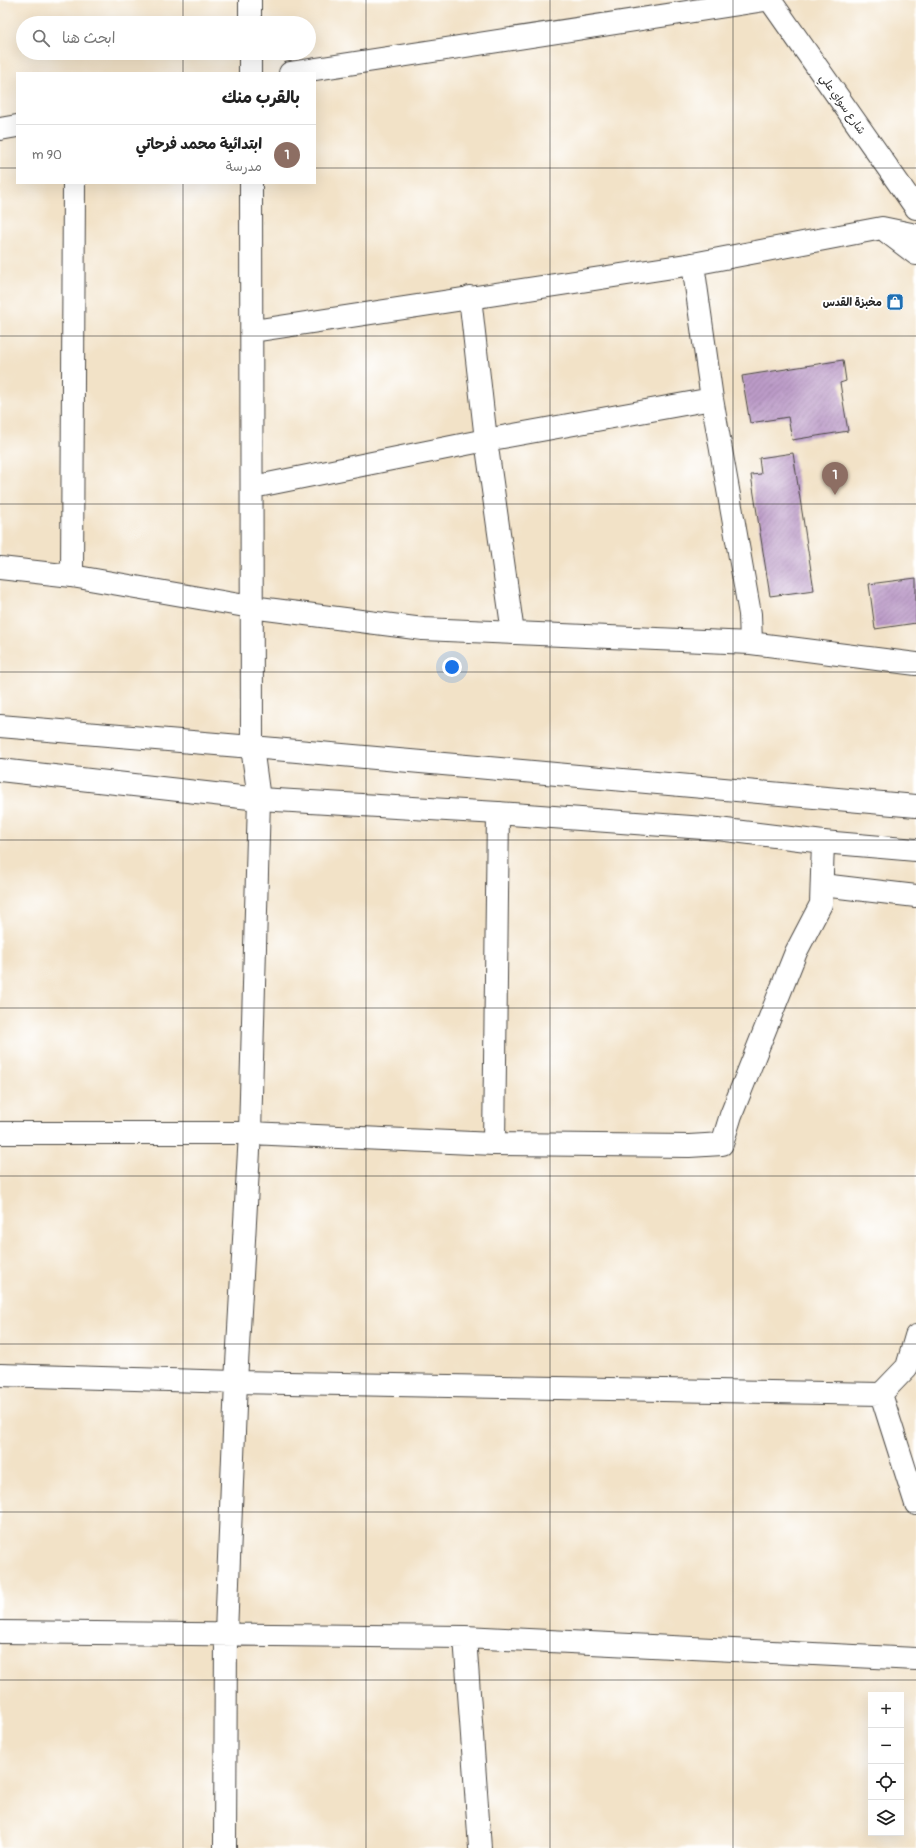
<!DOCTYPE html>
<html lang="ar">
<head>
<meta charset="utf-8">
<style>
	:root { --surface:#fff; --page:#f2f2f2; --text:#222; --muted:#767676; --line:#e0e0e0; --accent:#1f6fb2 }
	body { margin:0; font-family:Pangolin,"Playpen Sans Arabic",sans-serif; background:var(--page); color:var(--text); direction:rtl }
	.controls { position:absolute; right:12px; bottom:12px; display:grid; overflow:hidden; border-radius:0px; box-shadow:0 4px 16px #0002 }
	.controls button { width:36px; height:36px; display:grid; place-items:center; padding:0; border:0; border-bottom:1px solid var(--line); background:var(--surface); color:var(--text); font:20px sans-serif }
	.you { position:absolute; left:452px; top:667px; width:14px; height:14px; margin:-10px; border:3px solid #fff; border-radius:50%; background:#1a73e8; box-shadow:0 0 0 6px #1a73e833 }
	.badge { display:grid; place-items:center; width:26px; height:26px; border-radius:50%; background:var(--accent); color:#fff; font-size:13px; font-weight:700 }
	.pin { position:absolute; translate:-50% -33px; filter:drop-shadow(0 1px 2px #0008) }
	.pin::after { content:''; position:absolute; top:21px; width:14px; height:12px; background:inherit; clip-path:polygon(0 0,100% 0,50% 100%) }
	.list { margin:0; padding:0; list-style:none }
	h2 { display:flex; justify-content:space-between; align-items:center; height:52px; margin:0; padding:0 16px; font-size:17px }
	h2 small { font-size:13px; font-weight:400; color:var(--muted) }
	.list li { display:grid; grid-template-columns:26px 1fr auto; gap:12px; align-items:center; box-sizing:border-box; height:60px; padding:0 16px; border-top:1px solid var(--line) }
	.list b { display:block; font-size:15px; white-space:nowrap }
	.list p { margin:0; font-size:13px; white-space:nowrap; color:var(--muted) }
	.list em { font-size:13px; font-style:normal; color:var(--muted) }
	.icon { flex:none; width:22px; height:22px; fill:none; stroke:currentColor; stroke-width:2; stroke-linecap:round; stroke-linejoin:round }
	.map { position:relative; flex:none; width:916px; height:1848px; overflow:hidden; direction:ltr }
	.search { position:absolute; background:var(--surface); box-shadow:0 4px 16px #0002; left:16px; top:16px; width:300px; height:44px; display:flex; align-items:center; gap:10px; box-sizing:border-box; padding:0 14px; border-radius:22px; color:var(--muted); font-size:15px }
	.panel { position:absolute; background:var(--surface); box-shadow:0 4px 16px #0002; left:16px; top:72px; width:300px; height:112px; border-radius:0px; direction:rtl }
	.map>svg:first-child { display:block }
	.building { fill:url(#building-hatch) }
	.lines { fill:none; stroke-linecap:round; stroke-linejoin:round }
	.street-casing { stroke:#494642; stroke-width:24 }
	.secondary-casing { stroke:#494642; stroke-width:24 }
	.street { stroke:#fff; stroke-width:22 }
	.secondary { stroke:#fff; stroke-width:22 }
	.grid { fill:none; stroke:#2b2b2b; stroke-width:1; stroke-opacity:0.55 }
	.labels { text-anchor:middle; stroke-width:4; stroke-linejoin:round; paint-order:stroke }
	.street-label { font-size:11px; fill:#2b2b2b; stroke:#fff }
	.poi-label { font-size:11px; font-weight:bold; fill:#2b2b2b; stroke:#fff; text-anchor:end }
</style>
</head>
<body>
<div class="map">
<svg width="916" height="1848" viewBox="0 0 916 1848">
	<defs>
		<pattern id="building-hatch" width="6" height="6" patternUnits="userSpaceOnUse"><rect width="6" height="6" fill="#bc9bc8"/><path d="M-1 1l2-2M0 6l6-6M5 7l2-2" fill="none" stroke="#997fa3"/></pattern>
	</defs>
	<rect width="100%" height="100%" fill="#fff"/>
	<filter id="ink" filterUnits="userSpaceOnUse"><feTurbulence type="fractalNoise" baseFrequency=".025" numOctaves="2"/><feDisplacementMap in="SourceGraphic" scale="8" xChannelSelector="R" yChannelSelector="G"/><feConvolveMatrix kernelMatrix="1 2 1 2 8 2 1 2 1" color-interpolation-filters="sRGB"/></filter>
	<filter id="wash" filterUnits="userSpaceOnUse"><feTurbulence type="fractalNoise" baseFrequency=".012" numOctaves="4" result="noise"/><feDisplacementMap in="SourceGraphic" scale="16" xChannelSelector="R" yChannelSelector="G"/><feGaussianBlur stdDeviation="0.9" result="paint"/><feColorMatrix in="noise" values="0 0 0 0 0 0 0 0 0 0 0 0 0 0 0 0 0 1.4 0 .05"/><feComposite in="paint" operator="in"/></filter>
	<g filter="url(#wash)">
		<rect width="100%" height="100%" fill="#f2e2c7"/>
		<g id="blocks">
			<!-- building -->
			<path class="building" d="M843,360l3,21 -6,2 8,48 -56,9 -4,-23 -38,6 -8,-47z
				M793,453l21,137 -44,6 -19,-121 10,-1 -2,-16z
				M916,578v45l-41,6 -6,-45z"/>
		</g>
	</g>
	<g filter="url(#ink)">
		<use href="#blocks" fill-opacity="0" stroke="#494642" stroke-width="1"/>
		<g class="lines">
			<defs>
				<path id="street" d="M250,0v23
					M250,53v20
					M290,73l475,-73
					M0,129l17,-3
					M887,232l29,22
					M693,264l19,135 38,215 1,29
					M470,297l16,143 27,193
					M253,331l440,-67 189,-36 34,7
					M253,487l233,-47 226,-41
					M0,568l72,8 179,31 172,22 328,14 165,21
					M72,576l2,-393
					M822,885l94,11
					M0,1133h250l244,11 195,2 33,-2 9,-29 65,-163 25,-48 2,-62
					M494,1144l4,-331
					M0,1375l236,7 645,12 35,110
					M881,1394l26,-27 9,-31
					M0,1632l465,5 451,22
					M465,1637l15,211
					M225,1848l1,-215 10,-251 14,-249 9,-334 -7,-52 -1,-564"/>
				<path id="secondary" d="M770,0l146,208
					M0,726l252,21 664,59
					M0,770l259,29 239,14 220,16 105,13 93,8"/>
			</defs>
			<!-- street casing -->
			<use href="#street" class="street-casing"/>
			<!-- secondary casing -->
			<use href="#secondary" class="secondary-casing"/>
			<!-- street -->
			<use href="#street" class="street"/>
			<!-- secondary -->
			<use href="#secondary" class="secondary"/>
		</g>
	</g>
	<!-- grid -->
	<path class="grid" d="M183,0v23M366,0v1848M550,0v1848M733,0v1848M183,53v20M0,168h17M315,168h601M183,183v1665M0,336h916M0,504h916M0,672h916M0,840h916M0,1008h916M0,1176h916M0,1344h916M0,1512h916M0,1680h916"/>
	<!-- icons -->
	<defs>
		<symbol id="shop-square" viewBox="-11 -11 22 22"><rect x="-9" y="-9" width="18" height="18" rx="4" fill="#1f6fb2" stroke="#fff"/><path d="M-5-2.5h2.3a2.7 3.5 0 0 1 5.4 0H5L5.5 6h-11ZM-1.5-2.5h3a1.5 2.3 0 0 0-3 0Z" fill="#fff"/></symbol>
	</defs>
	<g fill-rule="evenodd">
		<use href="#shop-square" x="885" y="292" width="20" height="20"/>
	</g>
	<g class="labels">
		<!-- street labels -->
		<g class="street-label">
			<text transform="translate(843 104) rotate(55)" y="4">شارع سواي علي</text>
		</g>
		<!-- poi labels -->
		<g class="poi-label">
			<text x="882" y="306">مخبزة القدس</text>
		</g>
	</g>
</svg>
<div class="controls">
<button>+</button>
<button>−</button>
<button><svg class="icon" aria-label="locate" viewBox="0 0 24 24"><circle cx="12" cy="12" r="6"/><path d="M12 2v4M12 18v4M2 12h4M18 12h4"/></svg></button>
<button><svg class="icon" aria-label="layers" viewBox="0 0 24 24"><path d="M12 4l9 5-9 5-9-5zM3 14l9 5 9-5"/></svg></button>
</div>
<div class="you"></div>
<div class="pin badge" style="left:835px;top:495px;background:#8d6e63">1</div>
<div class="search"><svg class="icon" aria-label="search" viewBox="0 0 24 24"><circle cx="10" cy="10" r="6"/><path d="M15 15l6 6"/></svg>ابحث هنا</div>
<section class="panel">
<h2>بالقرب منك<small></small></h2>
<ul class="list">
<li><span class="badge" style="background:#8d6e63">1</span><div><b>ابتدائية محمد فرحاتي</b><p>مدرسة</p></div><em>90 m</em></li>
</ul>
</section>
</div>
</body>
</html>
